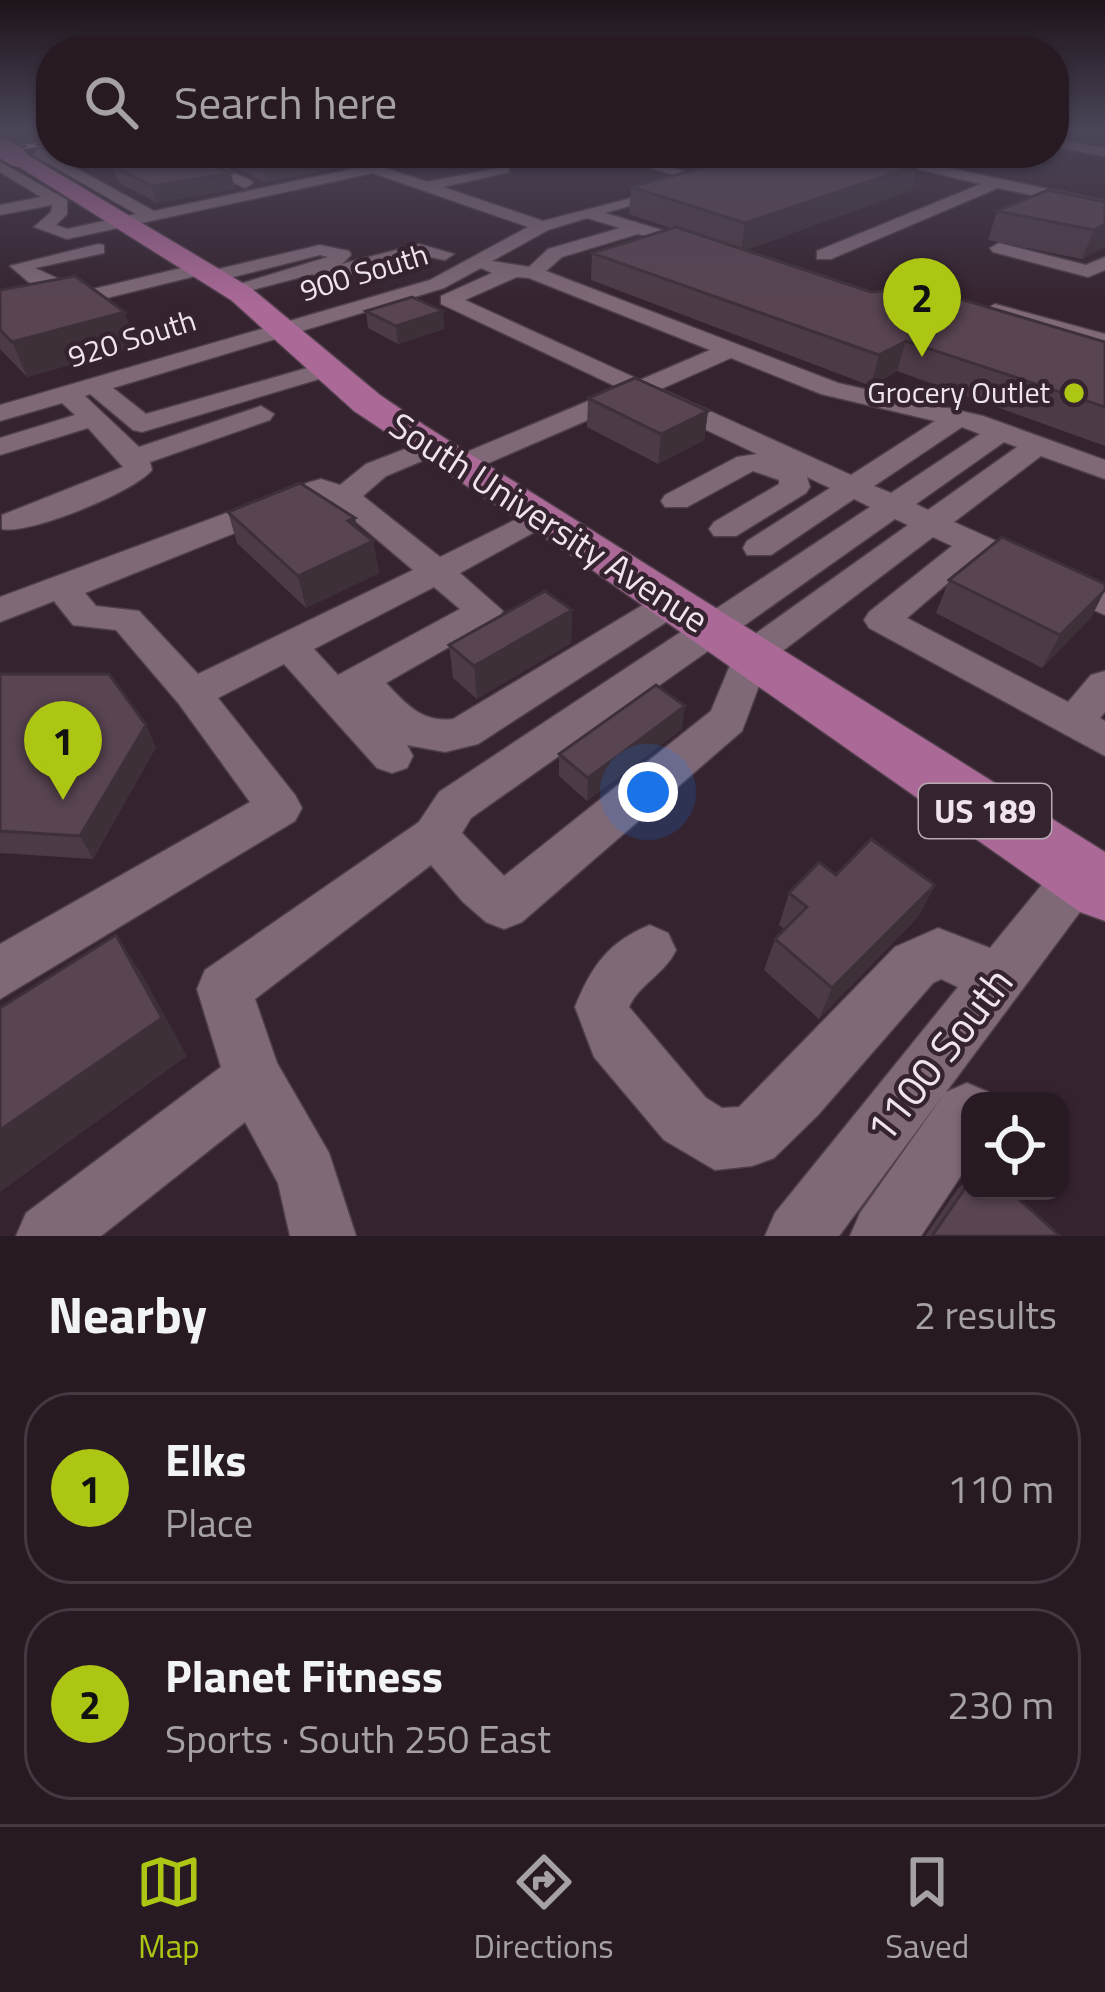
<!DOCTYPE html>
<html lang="en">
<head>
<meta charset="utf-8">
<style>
	:root { --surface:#281a23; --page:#342730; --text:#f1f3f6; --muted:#a5a1a6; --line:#443841; --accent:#acc613 }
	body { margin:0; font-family:"Titillium Web",sans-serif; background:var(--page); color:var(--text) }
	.controls { position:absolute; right:36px; bottom:36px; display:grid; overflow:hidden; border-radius:24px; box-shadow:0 3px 9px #0004 }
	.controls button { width:108px; height:108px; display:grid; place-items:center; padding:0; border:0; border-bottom:3px solid var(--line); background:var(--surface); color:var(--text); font:60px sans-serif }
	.you { position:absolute; left:648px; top:792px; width:42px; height:42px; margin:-30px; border:9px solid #fff; border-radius:50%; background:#1a73e8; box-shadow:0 0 0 18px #1a73e833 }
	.badge { display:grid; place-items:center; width:78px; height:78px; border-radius:50%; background:var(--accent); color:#111; font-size:39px; font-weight:700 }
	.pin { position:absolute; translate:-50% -99px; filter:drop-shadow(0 3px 6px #0008) }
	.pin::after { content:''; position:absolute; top:63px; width:42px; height:36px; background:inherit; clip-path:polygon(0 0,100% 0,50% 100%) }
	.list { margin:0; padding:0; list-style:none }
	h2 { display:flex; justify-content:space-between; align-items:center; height:156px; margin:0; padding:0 48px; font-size:51px }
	h2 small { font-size:39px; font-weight:400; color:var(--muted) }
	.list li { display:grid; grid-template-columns:78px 1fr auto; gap:36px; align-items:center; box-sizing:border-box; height:192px; margin:0 24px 24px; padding:0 24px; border:3px solid var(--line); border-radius:48px }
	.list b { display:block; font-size:45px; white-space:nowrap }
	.list p { margin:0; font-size:39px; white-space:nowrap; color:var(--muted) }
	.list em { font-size:39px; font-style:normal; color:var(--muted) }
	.icon { flex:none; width:66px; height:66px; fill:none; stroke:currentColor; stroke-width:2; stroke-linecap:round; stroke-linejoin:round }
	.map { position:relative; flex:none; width:1105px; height:1236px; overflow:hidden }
	.search { position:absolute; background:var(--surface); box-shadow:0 3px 9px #0004; left:36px; right:36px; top:36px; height:132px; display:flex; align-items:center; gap:30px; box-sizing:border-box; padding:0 42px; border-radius:48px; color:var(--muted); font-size:45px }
	.sheet { height:588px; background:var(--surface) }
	nav { display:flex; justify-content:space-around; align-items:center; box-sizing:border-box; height:168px; border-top:3px solid var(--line); background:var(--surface); font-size:33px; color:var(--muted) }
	nav a { display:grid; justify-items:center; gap:6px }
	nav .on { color:var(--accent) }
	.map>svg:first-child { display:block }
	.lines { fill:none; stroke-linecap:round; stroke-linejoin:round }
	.minor-casing { stroke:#4f3f4a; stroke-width:3 }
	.highway-casing { stroke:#4f3f4a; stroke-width:3 }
	.minor { fill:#7f6977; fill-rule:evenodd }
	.highway { fill:#aa6997; fill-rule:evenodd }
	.rail-casing { stroke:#beb0b9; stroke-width:4.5 }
	.rail { stroke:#35232f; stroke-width:3; stroke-dasharray:9; stroke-linecap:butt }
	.highway-bridge-casing { stroke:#4f3f4a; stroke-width:21; stroke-linecap:butt }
	.highway-bridge { stroke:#aa6997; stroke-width:20 }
	.wall { fill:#4d3a47 }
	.shaded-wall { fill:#3e3039 }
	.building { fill:#594452; stroke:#3e3039; stroke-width:3 }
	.poi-dot { fill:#acc613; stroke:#35232f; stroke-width:4.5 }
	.labels { text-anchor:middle; stroke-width:9; stroke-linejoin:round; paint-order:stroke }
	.far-street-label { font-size:30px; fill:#f0e4ec; stroke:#35232f }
	.far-poi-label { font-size:30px; fill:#f0e4ec; stroke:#35232f; text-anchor:end }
	.shield { fill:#35232f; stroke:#b8aab3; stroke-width:3 }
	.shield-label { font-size:33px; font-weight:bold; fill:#f0e4ec }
	.street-label { font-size:36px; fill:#f0e4ec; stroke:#35232f }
	.near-street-label { font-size:42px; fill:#f0e4ec; stroke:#35232f }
</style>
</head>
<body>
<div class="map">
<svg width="1105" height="1236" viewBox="0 0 1105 1236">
	<rect width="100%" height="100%" fill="#35232f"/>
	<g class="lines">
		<defs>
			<path id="minor" d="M1054,139l51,9v8l-51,-9z
				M39,148l115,63 203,-43 -37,-15h20l29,9 77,-9 -61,15 42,14 82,-16v6l-66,15 100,34 139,-36v6l-77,22 100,30v8l-67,-17 -76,23 -16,14 292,112 145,33 122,44v19l-64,-23 -87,66 151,68v25l-128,-57 -70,60 161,84 23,-27 14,-4v41l-5,6 5,3v35l-236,-128 -5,-8 5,-8 83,-66 -19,-9 -165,125 -26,69 -220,191 -18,7 -18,-7 -23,-20 -32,-37 -176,134 22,64 52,90 27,83h-66l-12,-53 -33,-61 -144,114h-85l10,-23 195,-146 -24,-78 8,-19 214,-148 20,-30 431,-285 -16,-8 -83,56h-24l-4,-7 4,-7 83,-53 -23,-11 3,10 -4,6 -70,43h-22l-5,-7 5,-7 65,-38v-4l-26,-9 -66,36h-22l-4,-6 4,-6 72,-38 20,-3 -118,-56 -169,73h-20l-4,-6 4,-6 169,-71 -178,-84v-8l51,-23 -11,-5 -37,20 -331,100 33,26 182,-52 8,2v10l-194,58 -9,-2 -43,-36 -5,2 54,51 122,-41 13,8 -4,6 -120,42 2,8c-18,22 -123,65 -150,59v-14l121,-48 -35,-39 -88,27v-17l75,-23 -13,-12 -62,18v-16l430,-125 98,-53 -155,-54 -306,66 -33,-12 17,-15 1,-7 -52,10v-10l41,-8 -41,-25v-10l67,38v14l-11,11 11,4 69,-15 -102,-59zM587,218l33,10 -72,21 -19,18 -37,-6 56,-31zM517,277l12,1 181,72 -70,30 -175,-80zM731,358l90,36 114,27 -84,54 -190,-86zM962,427l18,7 -89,59 -17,-7zM1004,442l13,5 -89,63 -12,-6zM895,519l13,6 -170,121 -27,65 -207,165 -42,-43 9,-15z
				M256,153h30l-64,14 28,13 3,3 -8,5 -46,-22z
				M596,153h23l92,26 -7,4z
				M701,153h24l53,15 -14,9 -7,-4 2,-3z
				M850,153h26l229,48v10l-107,-23 -167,71h-14v-8l164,-67z
				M999,243l87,22 19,-8v13l-17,7 -95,-25 -3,-4z
				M98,244l6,1v8l-69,15 50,23 117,-28 8,8 110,-26 29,6 2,4 -9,9 77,-20 35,10 -9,6 -26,-5 -98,27 -8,-8 -80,21 -10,-6 105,-32 -8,-2 -107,27 -9,-8 -150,37 -10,-6 18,-8 -30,-12 -22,-19z
				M995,304l110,30v14l-117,-34 -4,-4z
				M431,439l10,2 4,6 -4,6 -55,23 -23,20 77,61 93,-46h22l5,7 -100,55 43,38 -5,8 -112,64c20,21 36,40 67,36l208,-125h24l6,8 -6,8 -207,134 -33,8 -38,-7 6,11 -6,12 -15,5 -15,-5 -93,-104 -66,34 77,97 7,13 -7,13 -295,178v-55l250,-142 -71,-98 -63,-74 -43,-5 -19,-24 -54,21v-25l310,-115 11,-3 19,6 26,-21zM322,498l11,4 80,68 -215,104 -59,-63 -43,-5 -11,-13zM434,587l26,22 -122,66 -24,-26z
				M1080,853l17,6 7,15 -7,15 -151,203 21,-9 21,9 4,9h-22v61l-49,74h-71l10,-23 84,-119 -105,142h-74l10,-23 183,-226 -17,-8 -8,4 -115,132 -44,43 -22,8 -37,4 -51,-30 -70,-83 -19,-50c16,-40 33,-65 75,-82l18,8 8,17c-11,24 -37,34 -47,57l77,91 16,10 17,-1 156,-160 43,-19 52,20 73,-89z"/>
			<path id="highway" d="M10,153h14l227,135 129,107 44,30 681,427v69l-25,-9 -512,-359 -214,-142 -123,-111 -221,-139z"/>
		</defs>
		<!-- minor casing -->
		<use href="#minor" class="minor-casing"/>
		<!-- highway casing -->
		<use href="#highway" class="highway-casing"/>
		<!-- minor -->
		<use href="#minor" class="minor"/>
		<!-- highway -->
		<use href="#highway" class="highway"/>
		<defs>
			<path id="rail" d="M0,150l51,-7"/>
		</defs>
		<!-- rail casing -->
		<use href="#rail" class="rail-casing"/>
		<!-- rail -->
		<use href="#rail" class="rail"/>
		<defs>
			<path id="highway-bridge" d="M0,147l17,10"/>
		</defs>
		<!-- highway-bridge casing -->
		<use href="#highway-bridge" class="highway-bridge-casing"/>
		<!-- highway-bridge -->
		<use href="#highway-bridge" class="highway-bridge"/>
	</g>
	<!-- wall -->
	<path class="wall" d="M61,153h133l1,4 6,3 -4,-7h143l2,14 -76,15 -31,-14 -2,-11 -30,3 32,29 -78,14 -39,-21 -5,-16 20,-3 -43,6z
		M345,153h61l-37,4z
		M631,187l281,3 -166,60 125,42 40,5 194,45v104l-208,-75 -26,15 -280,-106 1,-27 79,-25 -42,-14z
		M1105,202v45l-23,12 -94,-19 9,-29z
		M0,290l136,56 -109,31 -27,-28z
		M366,311h77l1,18 -46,15 -30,-16z
		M588,398l120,13 -4,29 -46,24 -71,-37z
		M228,512l127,6 1,10 17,13 6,32 -73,35 -69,-65z
		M949,580l142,38 -49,50 -106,-55z
		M572,610l-1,33 -94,56 -24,-21 -4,-33z
		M0,674l156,73 -63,112 -93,-6z
		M682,729l-95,72 -28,-25v-22z
		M836,875l99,10 -17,32 -99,102 -55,-49 11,-31 9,-10 -5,-4 10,-32z
		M970,1176v15l90,45h-135l32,-46z"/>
	<!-- shaded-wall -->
	<path class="shaded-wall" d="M85,153h108l-103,16z
		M200,153h32l1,4 -31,4z
		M309,153h31l2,14 -76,15 -4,-20z
		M369,153h37l-37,4z
		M918,165l-6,25 -171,62 4,-29z
		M231,173l4,16 -78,14 -5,-17z
		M1105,224v23l-23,12 12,-29z
		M443,311l1,18 -46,15 -2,-18z
		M125,312l11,34 -109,31 -15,-35z
		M906,341l-9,30 -26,15 8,-31z
		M708,411l-4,29 -46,24 3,-30z
		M355,518l5,29 13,-6 6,32 -73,35 -8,-32 50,-55z
		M1105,590l-14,28 -49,50 18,-33z
		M572,610l-1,33 -94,56 -3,-33z
		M685,706l-3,23 -95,72 1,-23z
		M146,725l10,22 -63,112 -13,-23z
		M935,885l-17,32 -99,102 13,-31z
		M116,935l27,41 44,80 -187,136v-62z"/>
	<!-- building -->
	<path class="building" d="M187,153h7l1,4 36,16 -79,13 -39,-20z
		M241,153h68l-47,9z
		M757,153h103l58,12 -173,58 -114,-36z
		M1048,190l57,12v22l-11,6 -97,-19z
		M676,227l195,65 18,-2 22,7 16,-8 178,53v65l-199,-66 -27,14 -287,-102z
		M75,276l50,36 -113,30 -12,-12v-40z
		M412,297l31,14 -47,15 -30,-15z
		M635,378l73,33 -47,23 -73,-36z
		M300,483l55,35 -7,3 25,20 -75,35 -70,-64z
		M1002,537l103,47v6l-45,45 -111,-55z
		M545,591l27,19 -98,56 -25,-21z
		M0,674h109l37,51 -66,111 -80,-5z
		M656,685l29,21 -97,72 -29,-24z
		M871,839l64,46 -103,103 -57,-49 32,-32 -18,-14 30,-31 17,13z
		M116,935l46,83 -162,112v-122z
		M970,1181v10h40l50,45h-128z"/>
	<!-- sky -->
	<linearGradient id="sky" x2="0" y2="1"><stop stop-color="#1d131a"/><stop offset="0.43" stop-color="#4b4558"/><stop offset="1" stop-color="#4b4558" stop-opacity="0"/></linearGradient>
	<rect width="1105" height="303" fill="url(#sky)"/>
	<!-- markers -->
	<circle class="poi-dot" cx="1074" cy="393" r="12"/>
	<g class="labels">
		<!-- far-street labels -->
		<g class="far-street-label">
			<text transform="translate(364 273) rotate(-17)" y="10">900 South</text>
			<text transform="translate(132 339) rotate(-17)" y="10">920 South</text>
		</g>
		<!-- far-poi labels -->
		<g class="far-poi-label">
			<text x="1050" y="403">Grocery Outlet</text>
		</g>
		<!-- shield labels -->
		<rect class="shield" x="919" y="784" width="132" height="54" rx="9"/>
		<g class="shield-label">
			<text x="985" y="823">US 189</text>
		</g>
		<!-- street labels -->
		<g class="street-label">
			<text transform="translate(549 522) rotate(33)" y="13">South University Avenue</text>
		</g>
		<!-- near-street labels -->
		<g class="near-street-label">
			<text transform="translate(939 1055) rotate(-52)" y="15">1100 South</text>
		</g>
	</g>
</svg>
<div class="controls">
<button><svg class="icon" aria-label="locate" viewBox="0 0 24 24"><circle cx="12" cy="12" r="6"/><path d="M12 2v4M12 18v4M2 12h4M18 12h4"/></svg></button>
</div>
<div class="you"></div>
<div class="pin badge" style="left:63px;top:800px">1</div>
<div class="pin badge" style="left:922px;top:357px">2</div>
<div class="search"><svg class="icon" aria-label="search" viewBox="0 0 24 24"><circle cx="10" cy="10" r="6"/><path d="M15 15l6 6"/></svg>Search here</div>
</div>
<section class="sheet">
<h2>Nearby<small>2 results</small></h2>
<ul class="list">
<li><span class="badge">1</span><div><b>Elks</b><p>Place</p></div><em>110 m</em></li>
<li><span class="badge">2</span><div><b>Planet Fitness</b><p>Sports · South 250 East</p></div><em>230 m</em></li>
</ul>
</section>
<nav>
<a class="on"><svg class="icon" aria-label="map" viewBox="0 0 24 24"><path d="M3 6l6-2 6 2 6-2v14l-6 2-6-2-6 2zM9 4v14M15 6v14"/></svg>Map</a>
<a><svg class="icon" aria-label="directions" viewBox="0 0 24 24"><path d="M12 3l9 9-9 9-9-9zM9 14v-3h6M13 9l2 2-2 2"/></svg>Directions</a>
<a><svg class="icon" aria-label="saved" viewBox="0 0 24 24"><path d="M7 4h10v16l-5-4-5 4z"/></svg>Saved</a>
</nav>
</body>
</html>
